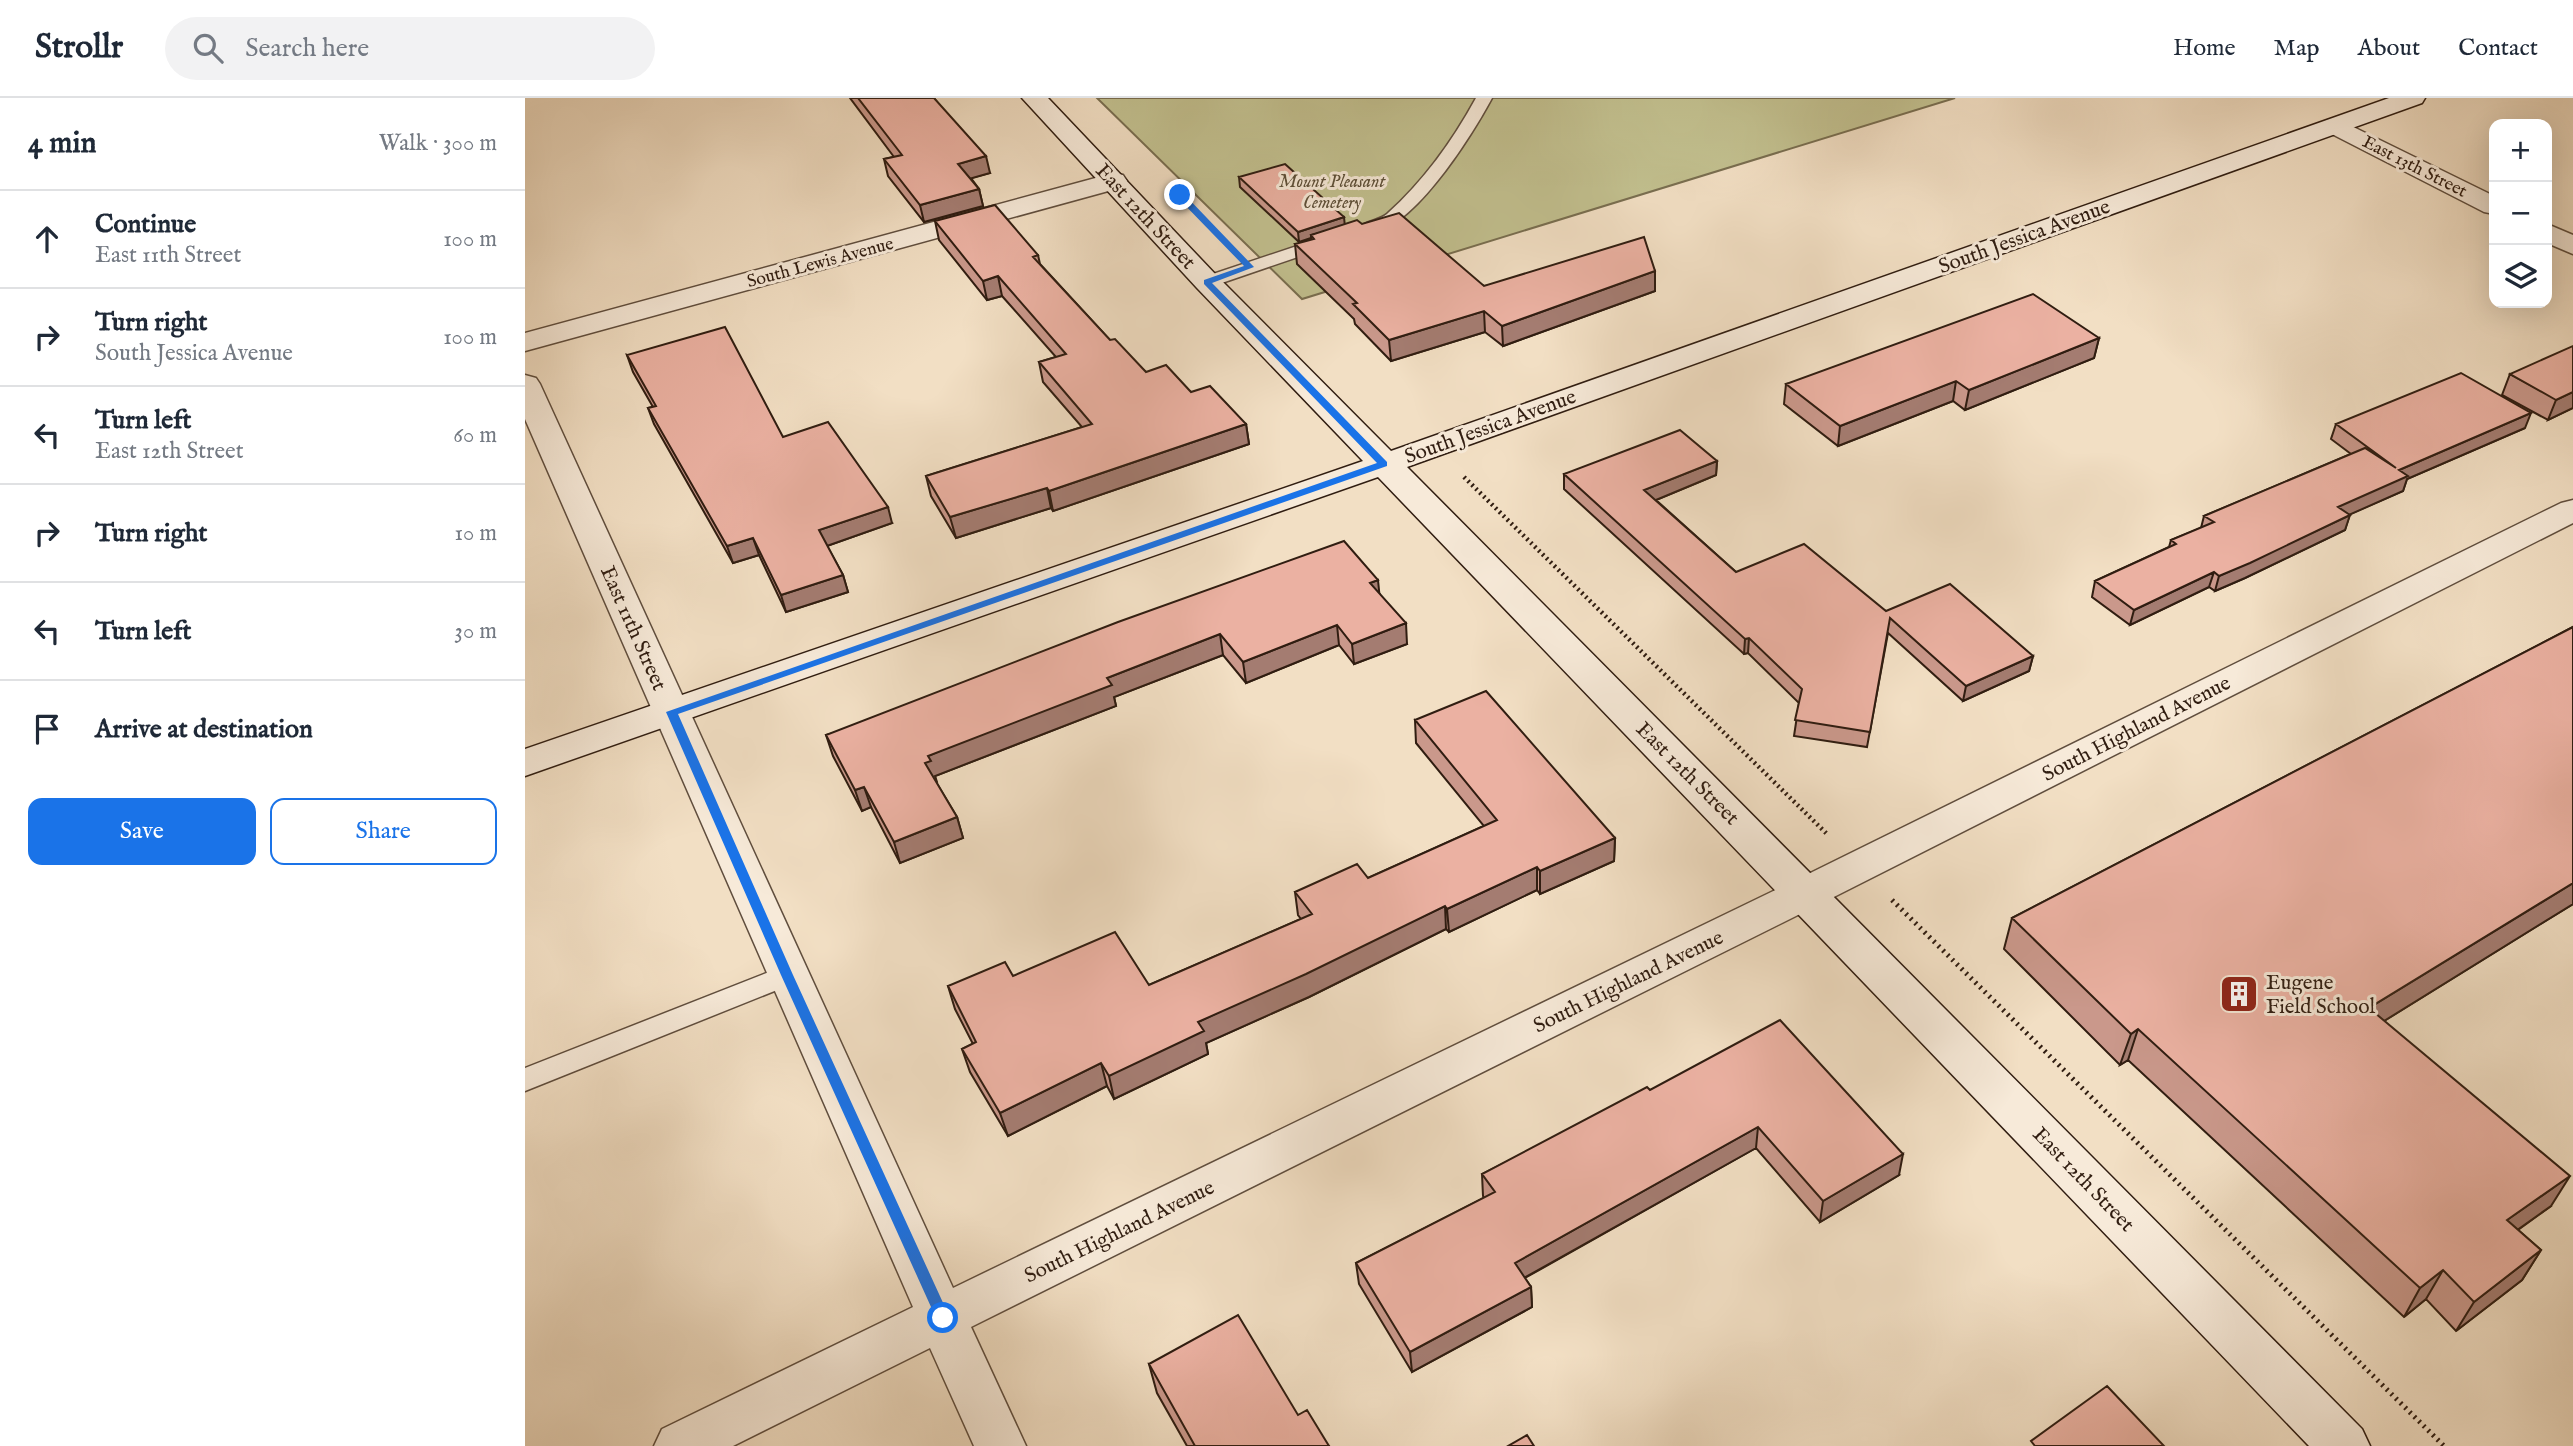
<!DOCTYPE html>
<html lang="en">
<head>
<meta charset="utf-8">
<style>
	:root { --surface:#fff; --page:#f2f2f3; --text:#1f2937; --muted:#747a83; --line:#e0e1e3; --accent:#1a73e8 }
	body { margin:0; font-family:"IM FELL English",serif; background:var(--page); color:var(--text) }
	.controls { position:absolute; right:21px; top:21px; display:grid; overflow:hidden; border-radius:14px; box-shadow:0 7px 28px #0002 }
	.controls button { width:63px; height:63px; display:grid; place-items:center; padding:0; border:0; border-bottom:2px solid var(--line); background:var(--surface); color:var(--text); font:35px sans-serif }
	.stop { position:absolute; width:21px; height:21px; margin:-16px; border:5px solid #1a73e8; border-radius:50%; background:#fff }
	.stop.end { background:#1a73e8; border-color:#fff; box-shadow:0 2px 7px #0008 }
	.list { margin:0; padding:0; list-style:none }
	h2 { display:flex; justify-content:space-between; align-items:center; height:91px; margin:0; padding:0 28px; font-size:30px }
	h2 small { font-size:23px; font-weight:400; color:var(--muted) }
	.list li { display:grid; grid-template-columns:46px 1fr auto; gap:21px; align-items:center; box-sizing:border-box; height:98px; padding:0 28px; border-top:2px solid var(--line) }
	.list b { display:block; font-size:26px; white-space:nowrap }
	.list p { margin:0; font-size:23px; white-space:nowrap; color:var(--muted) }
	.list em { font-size:23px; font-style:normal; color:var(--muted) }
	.actions { display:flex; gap:14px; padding:21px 28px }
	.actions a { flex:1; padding:16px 0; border:2px solid var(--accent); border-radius:14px; text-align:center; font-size:24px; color:var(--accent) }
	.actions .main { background:var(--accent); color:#fff }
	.icon { flex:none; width:38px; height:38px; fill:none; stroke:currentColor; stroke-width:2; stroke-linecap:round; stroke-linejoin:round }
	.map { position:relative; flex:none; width:2048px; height:1348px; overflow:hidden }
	header { display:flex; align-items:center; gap:42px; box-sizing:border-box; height:98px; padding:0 35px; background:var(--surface); border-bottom:2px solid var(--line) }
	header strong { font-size:33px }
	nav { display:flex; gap:38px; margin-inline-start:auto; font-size:24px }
	.search { width:490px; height:63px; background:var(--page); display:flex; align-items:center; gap:18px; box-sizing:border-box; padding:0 24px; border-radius:38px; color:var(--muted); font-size:26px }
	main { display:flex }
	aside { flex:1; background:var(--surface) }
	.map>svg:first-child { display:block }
	.green { fill:#c2c08f; stroke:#796e50; stroke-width:2 }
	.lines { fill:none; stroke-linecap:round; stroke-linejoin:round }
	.lane-casing { stroke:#604e3e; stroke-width:3 }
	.street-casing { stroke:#604e3e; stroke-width:3 }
	.secondary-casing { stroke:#301d11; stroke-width:3 }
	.path-far1 { stroke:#301d11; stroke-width:4.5; stroke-dasharray:2 3.5; stroke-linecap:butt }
	.path { stroke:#301d11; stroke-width:5; stroke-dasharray:2 4.5; stroke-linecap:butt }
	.lane { fill:#f7ead9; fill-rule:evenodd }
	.street { fill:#f7ead9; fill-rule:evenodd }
	.secondary { fill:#f7ead9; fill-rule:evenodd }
	.wall { fill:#ca988b; stroke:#301d11; stroke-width:2 }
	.shaded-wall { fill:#a47c71; stroke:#301d11; stroke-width:2 }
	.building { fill:#ebb1a2; stroke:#301d11; stroke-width:2 }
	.route { fill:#1a73e8 }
	.labels { text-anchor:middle; stroke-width:6; stroke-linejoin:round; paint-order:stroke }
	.far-street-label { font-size:18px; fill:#301d11; stroke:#f7ead9 }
	.far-park-label { font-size:18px; font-style:italic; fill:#5c4e37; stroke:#f7ead9 }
	.street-label { font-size:21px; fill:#301d11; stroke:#f7ead9 }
	.poi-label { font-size:21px; fill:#301d11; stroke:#f7ead9; text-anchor:start }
</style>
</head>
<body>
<header>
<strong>Strollr</strong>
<div class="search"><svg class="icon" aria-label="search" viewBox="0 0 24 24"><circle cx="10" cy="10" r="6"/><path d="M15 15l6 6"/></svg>Search here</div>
<nav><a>Home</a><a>Map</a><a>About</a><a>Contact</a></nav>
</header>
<main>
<aside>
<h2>4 min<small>Walk · 300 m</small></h2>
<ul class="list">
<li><svg class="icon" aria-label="ahead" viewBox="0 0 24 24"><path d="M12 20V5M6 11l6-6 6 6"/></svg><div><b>Continue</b><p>East 11th Street</p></div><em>100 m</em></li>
<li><svg class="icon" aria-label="right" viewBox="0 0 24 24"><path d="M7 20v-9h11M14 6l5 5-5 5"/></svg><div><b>Turn right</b><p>South Jessica Avenue</p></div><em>100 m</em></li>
<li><svg class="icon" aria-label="left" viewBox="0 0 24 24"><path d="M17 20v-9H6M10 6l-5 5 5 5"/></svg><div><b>Turn left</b><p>East 12th Street</p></div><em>60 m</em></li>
<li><svg class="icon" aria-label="right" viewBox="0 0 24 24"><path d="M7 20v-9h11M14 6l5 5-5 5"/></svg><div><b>Turn right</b></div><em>10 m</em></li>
<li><svg class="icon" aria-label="left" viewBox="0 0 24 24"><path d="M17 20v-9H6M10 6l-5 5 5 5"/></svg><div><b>Turn left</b></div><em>30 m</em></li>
<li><svg class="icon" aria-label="arrive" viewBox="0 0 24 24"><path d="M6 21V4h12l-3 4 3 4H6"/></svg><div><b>Arrive at destination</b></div></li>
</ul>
<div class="actions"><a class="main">Save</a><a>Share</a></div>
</aside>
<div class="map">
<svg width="2048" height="1348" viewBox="0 0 2048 1348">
	<rect width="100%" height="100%" fill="#f2dfc4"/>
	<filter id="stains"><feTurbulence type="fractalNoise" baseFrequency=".00286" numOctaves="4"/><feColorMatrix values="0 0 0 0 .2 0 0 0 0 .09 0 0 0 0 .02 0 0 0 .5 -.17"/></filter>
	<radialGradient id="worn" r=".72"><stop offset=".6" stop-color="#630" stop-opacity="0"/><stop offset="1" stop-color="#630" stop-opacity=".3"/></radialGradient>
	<!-- green -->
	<path class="green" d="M572,0h858l-653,201z"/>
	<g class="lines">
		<defs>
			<path id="lane" d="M951,0h16c-18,34 -86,145 -130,134l-3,-4c7,-8 20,-7 28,-14 37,-33 66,-74 89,-116z
				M802,138l6,1 3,4 -3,4 -120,41h-12l-3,-4 3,-4z
				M262,867l10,3 4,7 -4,7 -272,109v-23z"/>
			<path id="street" d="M1810,20l159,78v18l-10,-2 -158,-81 -4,-5 4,-5z
				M589,75l9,2 4,6 -4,6 -598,164v-18z
				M2022,126l26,11v19l-26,-11z
				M0,277l11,3 4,6 413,904 839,-406 769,-379 12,-3v23l-753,381 -849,423 55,119h-52l-44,-98 -197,98h-79l8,-17 251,-122 -388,-888z"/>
			<path id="secondary" d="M497,0h26l169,178 174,175 998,-353h36l-3,5 -1015,364 955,962 8,17h-61l-931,-969 -853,299v-27l838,-288 -166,-173z"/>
		</defs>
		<!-- lane casing -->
		<use href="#lane" class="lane-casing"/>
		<!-- street casing -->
		<use href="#street" class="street-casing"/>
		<!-- secondary casing -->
		<use href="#secondary" class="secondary-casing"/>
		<!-- path-far1 -->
		<path class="path-far1" d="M939,379l363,357"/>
		<!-- path -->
		<path class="path" d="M1367,802l552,546"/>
		<!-- lane -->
		<use href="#lane" class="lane"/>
		<!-- street -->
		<use href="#street" class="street"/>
		<!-- secondary -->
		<use href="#secondary" class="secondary"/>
	</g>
	<!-- wall -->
	<path class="wall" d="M325,0h84l56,75 -19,5 8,11 4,17 -59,16 -36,-46 -4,-17 10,-2z
		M714,79l105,40v7h18l122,62 171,-15v20l-152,55 -18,-14 -94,29 -36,-37 -1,-5 -57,-55 -2,-20 16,-4v-2l-12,4 -59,-55z
		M410,123l103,34 2,9 70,76 36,32 45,20 55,32 3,20 -196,67 -2,-3 -95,30 -25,-42 -5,-20 156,-49 -39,-45 -4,-20 17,-5 -54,-61 -15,4 -48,-60z
		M1574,240l-5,20 -129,52 -12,-9 -115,45 -54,-42 2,-20z
		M102,257l156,82 109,86 -65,23 16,29 5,17 -62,20 -27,-57 -26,8 -79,-139 -6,-16 5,-1 -20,-35z
		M1985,276l63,34 -25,12 -46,-25z
		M1811,326l189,4 -118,51 -4,12 -53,23 -5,16 -100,48 -30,13 -6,-4 -79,38 -38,-28 3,-16 74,-34 2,-7 30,-12 3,-12 147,-62 -20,-15z
		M1192,363l-1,14 -60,25 80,72 150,39 147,45 -4,15 -66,30 -75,-68 -21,114 -73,-11 5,-33 -51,-50 -4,1 -180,-165v-15z
		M854,495l28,51 -53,20 -15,-19 -93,38 -23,-28 -109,42 2,9 -181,70 1,6 21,35 6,21 -63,25 -29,-56 -9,4 -29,-55 -7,-21z
		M2048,529v277l-189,117 167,185 -33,24 23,20 -19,30 -66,51 -30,-32 -22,18 -276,-257 -8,5 -116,-116 8,-31z
		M890,622l200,118 -1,23 -74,33 -3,-4 -88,42 -3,-3 -137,68 -103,46 2,11 -94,45 -7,-13 -99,50 -38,-64 -8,-23 11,-5 -18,-35 -7,-23 65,-10 136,9 152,-66 -3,-4 -3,-23 73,-14 116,-52 -68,-83z
		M1125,992l249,85 -79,47 -64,-74 -231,130 6,9 1,20 -120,65 -53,-88 -3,-21 128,-65 -1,-2 -1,-22z
		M624,1266l149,51 31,31h-142l-30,-53z"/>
	<!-- shaded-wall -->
	<path class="shaded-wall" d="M461,58l4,17 -28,8 -4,-17z
		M454,91l4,17 -59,16 -4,-17z
		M819,119l1,10 -34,8v3l-12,4 -1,-10z
		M1130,173v20l-152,55 -1,-20z
		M473,178l4,20 -15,4 -4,-19z
		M959,213l1,21 -94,29 -2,-21z
		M1574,240l-5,20 -129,52 4,-20z
		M1431,283l-3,20 -115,45 2,-20z
		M2048,294v16l-25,12 8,-20z
		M2006,315l-6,15 -118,51 -4,12 -70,31 5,-15 61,-37z
		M721,326l3,20 -196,67 -4,-20z
		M1192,363l-1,14 -72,30v-15z
		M522,390l4,20 -95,30 -6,-21z
		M363,409l4,16 -68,24 -5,-17z
		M1825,417l-5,15 -100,48 -30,13 4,-15z
		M228,440l6,17 -26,8 -6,-17z
		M1689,474l-5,15 -79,38 4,-15z
		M318,477l5,17 -62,20 -5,-17z
		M853,482l2,20 -10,-17z
		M881,525l1,21 -53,20 -2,-20z
		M812,527l2,20 -93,38 -3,-21z
		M695,536l3,21 -109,42 2,9 -181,70 2,6 -5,2 -7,-21 3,-7 179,-78z
		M1224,540l-1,15 -4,1 1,-15z
		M1508,558l-4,15 -66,30 3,-15z
		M339,689l7,20 -9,4 -7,-21z
		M432,719l6,21 -63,25 -6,-21z
		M1090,740l-1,23 -74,33v-23z
		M1012,769v23l-88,42 -2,-23z
		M2048,785v21l-218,135 14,-31z
		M920,808l1,23 -137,68 -103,46 2,11 -94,45 -5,-23 89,-54z
		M1613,931l-10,31 -8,5 11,-31z
		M576,965l6,23 -99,50 -8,-23z
		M1233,1029l-2,21 -241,135v-20z
		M1378,1056l-4,21 -79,47 3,-21z
		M2045,1078l-19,30 -62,44 18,-30z
		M2016,1152l-19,30 -66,51 18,-29z
		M1918,1172l-17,29 -22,18 16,-29z
		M1006,1189l1,20 -120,65 -2,-20z"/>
	<!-- building -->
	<path class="building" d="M333,0h76l52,58 -28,8 21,25 -59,16 -36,-46 18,-4z
		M760,66l59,53 -46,15 -59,-55z
		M470,107l43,50 -5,2 77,83 5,-1 31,33 20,-7 25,27 19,-6 36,38 -197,67 -2,-3 -97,29 -24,-41 166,-52 -53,-62 27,-8 -68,-78 -15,5 -48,-60z
		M874,115l85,73 160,-49 11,34 -153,55 -18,-15 -95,29 -36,-36 4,-1 -62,-59 19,-5 -3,-4 46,-15 5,4z
		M1508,196l66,44 -130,52 -13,-9 -116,45 -54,-42z
		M200,229l58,110 45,-15 60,85 -69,23 24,45 -62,20 -28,-57 -26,8 -79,-138 8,-2 -29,-51z
		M2048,248v46l-17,8 -46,-26z
		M1936,275l70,40 -132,57 9,6 -70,31 12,8 -100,48 -31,13 -5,-4 -80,38 -39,-29 81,-37 -5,-4 43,-18 -10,-6 161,-68 31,20 -60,-44z
		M1155,332l37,31 -73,29 92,82 68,-28 82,67 64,-27 83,72 -67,30 -76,-68 -20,114 -75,-12 7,-31 -53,-51 -4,1 -181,-165z
		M819,443l34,39 -8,3 36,40 -54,21 -15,-19 -94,37 -23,-28 -113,44 5,7 -184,71 3,5 -6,2 32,54 -63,25 -30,-55 -9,3 -29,-55 292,-113z
		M2048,529v256l-204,125 201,168 -63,44 34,30 -67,52 -31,-32 -23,18 -282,-259 -7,5 -119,-116z
		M961,593l129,147 -75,33 -3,-4 -90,42 -2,-3 -139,68 -108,48 6,9 -95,45 -8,-13 -101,50 -38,-64 14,-7 -28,-56 57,-24 8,14 102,-44 34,53 163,-71 -17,-22 62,-28 11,14 129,-58 -82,-100z
		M1255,922l123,134 -80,47 -65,-74 -243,136 16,24 -121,65 -54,-89 139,-71 -13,-18 165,-87 3,3z
		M713,1217l60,100 9,-5 22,36h-134l-46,-82z
		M1582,1288l57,60h-129l-4,-5z
		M1002,1337l7,11h-26z"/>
	<!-- route -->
	<path class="route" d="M652,95h6l71,74 -42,16 175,179v4l-709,248 115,261 157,343 -7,7 -7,-7 -155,-343 -115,-263 711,-249 -173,-179v-4l40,-14 -67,-69z"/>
	<!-- icons -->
	<defs>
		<symbol id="building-square" viewBox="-11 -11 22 22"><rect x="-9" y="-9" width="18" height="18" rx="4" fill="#8f2418" stroke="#f7ead9"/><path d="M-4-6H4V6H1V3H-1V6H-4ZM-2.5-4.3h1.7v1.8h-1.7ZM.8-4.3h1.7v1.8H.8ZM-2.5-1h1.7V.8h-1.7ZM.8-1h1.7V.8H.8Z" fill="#fff"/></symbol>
	</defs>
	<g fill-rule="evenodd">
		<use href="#building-square" x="1692" y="874" width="44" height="44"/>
	</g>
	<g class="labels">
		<!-- far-street labels -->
		<g class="far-street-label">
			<text transform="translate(1890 68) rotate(27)" y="6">East 13th Street</text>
			<text transform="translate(295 164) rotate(-15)" y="6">South Lewis Avenue</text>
		</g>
		<!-- far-park labels -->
		<g class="far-park-label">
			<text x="807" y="89">Mount Pleasant<tspan x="807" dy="21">Cemetery</tspan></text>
		</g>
		<!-- street labels -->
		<g class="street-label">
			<text transform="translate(621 118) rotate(47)" y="7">East 12th Street</text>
			<text transform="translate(1499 138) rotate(-20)" y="7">South Jessica Avenue</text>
			<text transform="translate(965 328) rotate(-20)" y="7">South Jessica Avenue</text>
			<text transform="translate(109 530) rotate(66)" y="7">East 11th Street</text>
			<text transform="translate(1611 630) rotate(-27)" y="7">South Highland Avenue</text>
			<text transform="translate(1163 675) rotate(45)" y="7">East 12th Street</text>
			<text transform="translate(1103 883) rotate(-26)" y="7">South Highland Avenue</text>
			<text transform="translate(1559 1081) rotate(46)" y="7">East 12th Street</text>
			<text transform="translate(594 1133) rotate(-26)" y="7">South Highland Avenue</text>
		</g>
		<!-- poi labels -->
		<g class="poi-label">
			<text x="1741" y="891">Eugene<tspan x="1741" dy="24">Field School</tspan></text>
		</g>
	</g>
	<rect width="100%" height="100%" filter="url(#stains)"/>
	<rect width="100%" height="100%" fill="url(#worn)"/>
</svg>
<div class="controls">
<button>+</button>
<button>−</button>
<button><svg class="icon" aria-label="layers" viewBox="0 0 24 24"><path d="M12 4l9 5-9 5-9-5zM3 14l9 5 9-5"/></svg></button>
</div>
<div class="stop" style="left:418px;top:1220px"></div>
<div class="stop end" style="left:655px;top:97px"></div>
</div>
</main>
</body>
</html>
